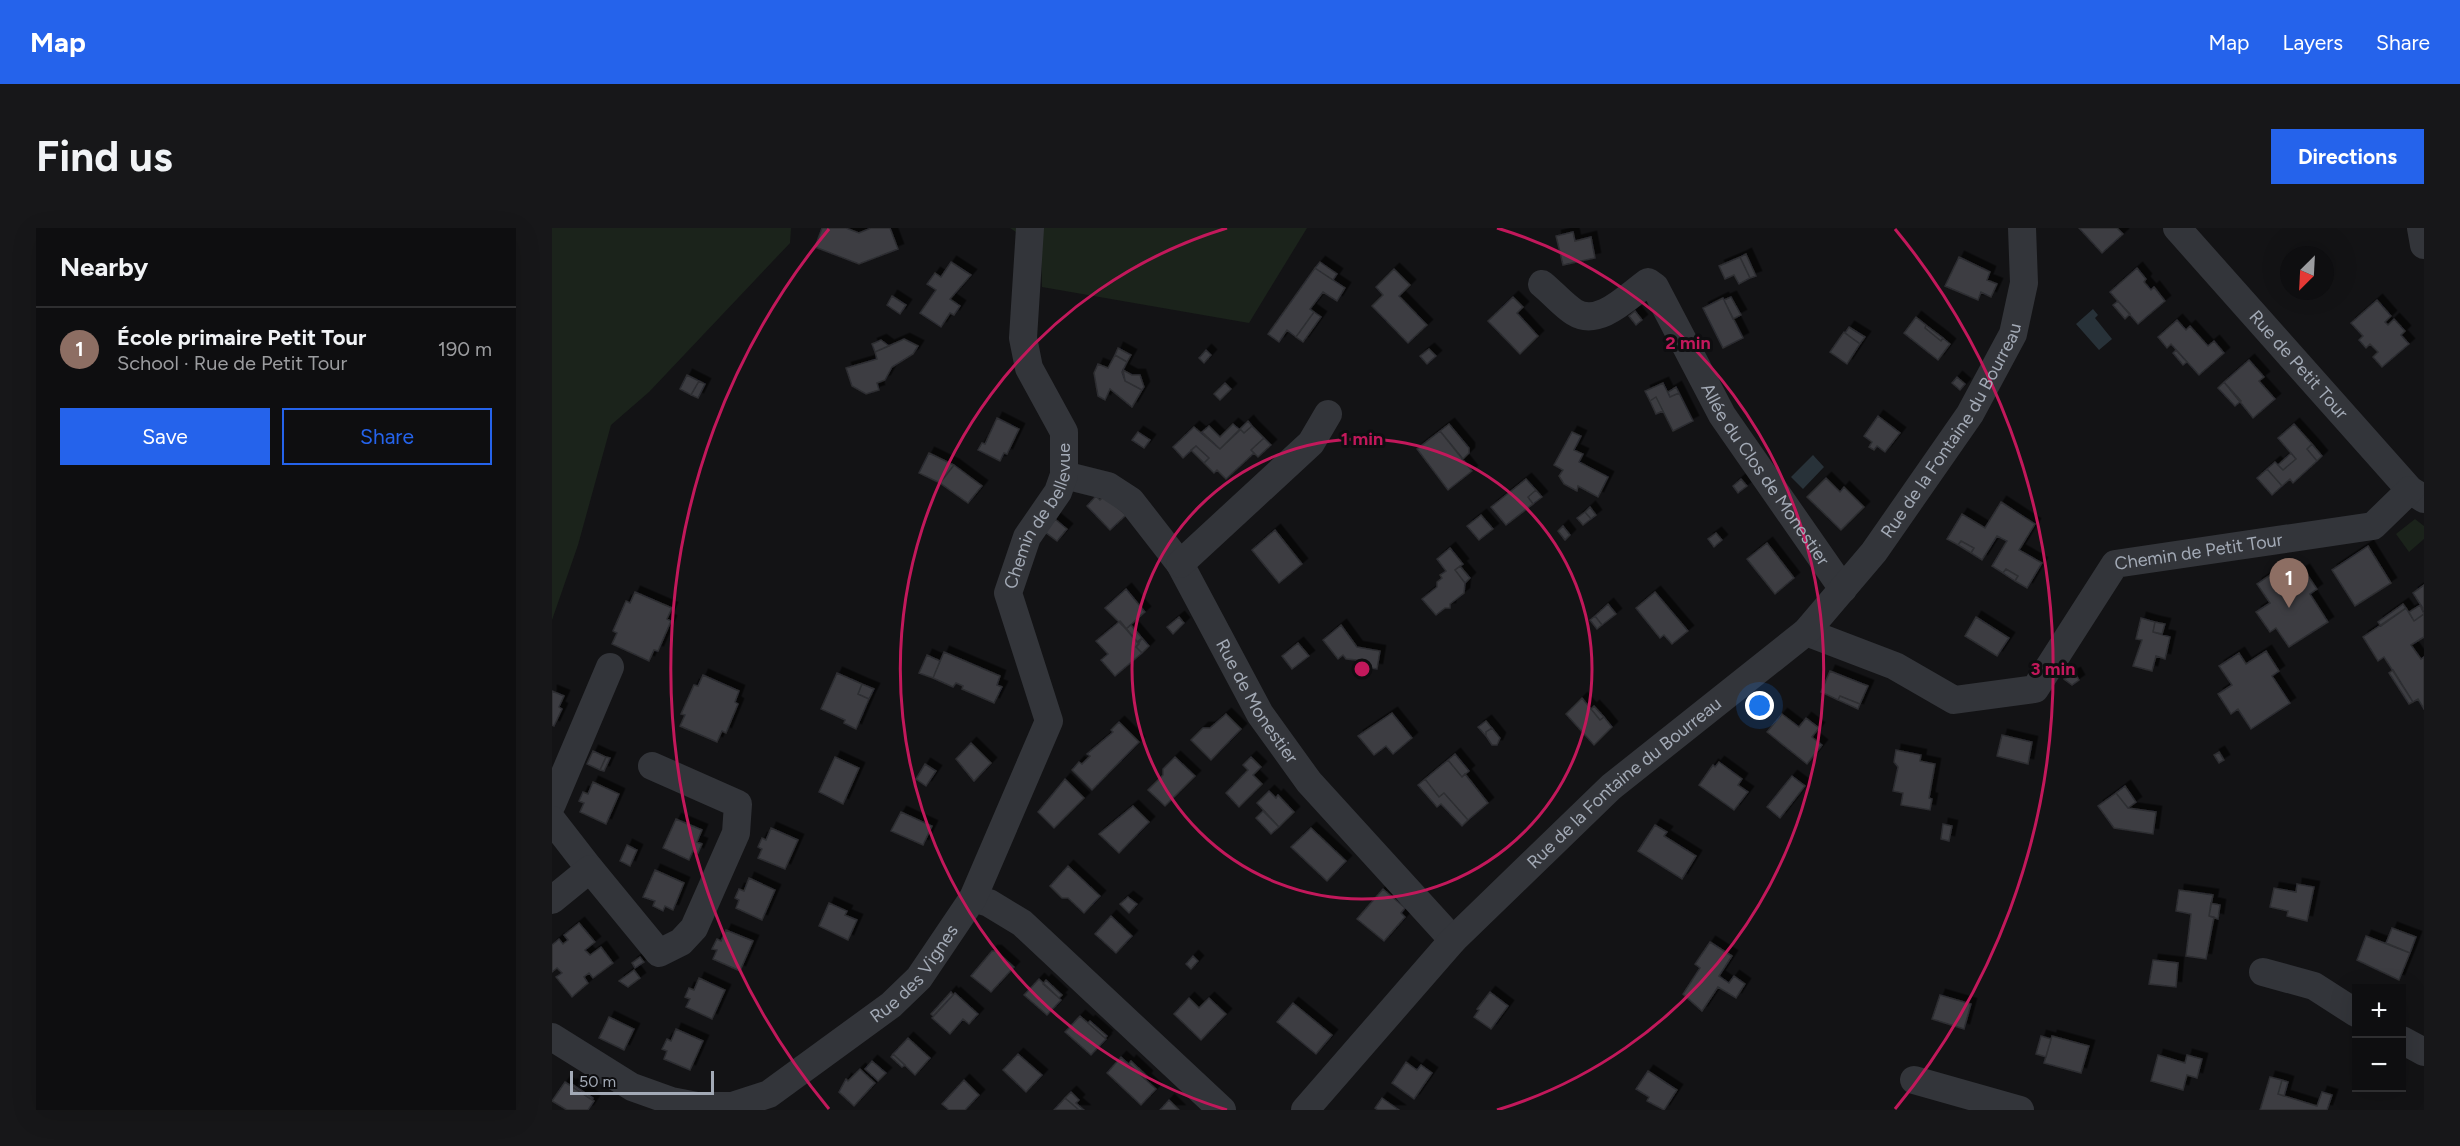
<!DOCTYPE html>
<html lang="en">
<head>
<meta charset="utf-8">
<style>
	:root { --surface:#0e0e10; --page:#171719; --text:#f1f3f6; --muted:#9b9c9f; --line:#2e2e30; --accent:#2563eb }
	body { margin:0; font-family:Figtree,sans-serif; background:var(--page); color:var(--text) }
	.controls { position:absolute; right:18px; bottom:18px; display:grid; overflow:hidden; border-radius:0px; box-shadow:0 6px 24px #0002 }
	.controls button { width:54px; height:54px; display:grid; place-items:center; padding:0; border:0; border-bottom:2px solid var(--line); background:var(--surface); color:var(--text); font:30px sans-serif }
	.compass { position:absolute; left:1728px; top:18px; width:54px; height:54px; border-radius:50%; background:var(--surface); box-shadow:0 6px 24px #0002; rotate:204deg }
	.scale { position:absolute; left:18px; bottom:15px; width:144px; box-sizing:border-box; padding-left:6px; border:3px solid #a3aab6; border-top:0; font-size:16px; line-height:21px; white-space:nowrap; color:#a3aab6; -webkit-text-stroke:4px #0e0e10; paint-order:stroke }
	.you { position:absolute; left:1208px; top:478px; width:21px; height:21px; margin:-15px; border:4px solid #fff; border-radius:50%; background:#1a73e8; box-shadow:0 0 0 9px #1a73e833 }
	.badge { display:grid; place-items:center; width:39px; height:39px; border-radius:50%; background:var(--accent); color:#fff; font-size:20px; font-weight:700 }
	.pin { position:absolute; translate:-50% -50px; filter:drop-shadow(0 2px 3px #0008) }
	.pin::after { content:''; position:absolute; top:32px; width:21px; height:18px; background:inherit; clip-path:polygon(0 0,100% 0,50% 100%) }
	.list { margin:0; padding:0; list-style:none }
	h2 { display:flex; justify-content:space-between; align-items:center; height:78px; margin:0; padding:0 24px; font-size:26px }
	h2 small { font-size:20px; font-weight:400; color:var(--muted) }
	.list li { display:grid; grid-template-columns:39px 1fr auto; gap:18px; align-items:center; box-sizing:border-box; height:84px; padding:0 24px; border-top:2px solid var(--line) }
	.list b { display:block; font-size:22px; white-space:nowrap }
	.list p { margin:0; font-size:20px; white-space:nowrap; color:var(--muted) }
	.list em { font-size:20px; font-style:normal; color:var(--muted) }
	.actions { display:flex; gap:12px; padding:18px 24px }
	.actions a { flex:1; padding:14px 0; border:2px solid var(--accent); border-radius:0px; text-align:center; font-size:21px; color:var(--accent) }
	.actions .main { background:var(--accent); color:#fff }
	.map { position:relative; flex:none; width:1872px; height:882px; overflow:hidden; border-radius:0px }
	header { display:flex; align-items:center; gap:36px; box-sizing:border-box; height:84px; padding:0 30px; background:var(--accent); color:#fff }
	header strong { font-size:28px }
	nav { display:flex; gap:33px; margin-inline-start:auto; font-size:21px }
	.intro { display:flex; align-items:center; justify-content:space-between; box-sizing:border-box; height:144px; padding:0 36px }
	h1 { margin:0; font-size:42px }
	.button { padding:15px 27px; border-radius:0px; background:var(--accent); color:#fff; font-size:21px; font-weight:700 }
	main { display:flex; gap:36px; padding:0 36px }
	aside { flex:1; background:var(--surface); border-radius:0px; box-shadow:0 6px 24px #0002 }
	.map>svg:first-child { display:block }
	.green { fill:#1b231b }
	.water { fill:#283239 }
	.building { fill:#3c3e42; stroke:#2d2d31; stroke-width:1.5; filter:url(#shadow) }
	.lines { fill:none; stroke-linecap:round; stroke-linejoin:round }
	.minor { stroke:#33353a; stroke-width:28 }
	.ring { fill:none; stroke:#c2185b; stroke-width:3 }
	.labels { text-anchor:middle; stroke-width:6; stroke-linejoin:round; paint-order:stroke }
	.street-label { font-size:18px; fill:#a3aab6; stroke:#0e0e10 }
	.centre { fill:#c2185b; stroke:#0e0e10; stroke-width:3 }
	.ring-label { font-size:18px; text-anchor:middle; font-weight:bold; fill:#c2185b; stroke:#0e0e10; stroke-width:6; stroke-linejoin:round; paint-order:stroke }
</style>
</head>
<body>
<header>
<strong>Map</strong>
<nav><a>Map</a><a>Layers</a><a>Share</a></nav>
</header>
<div class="intro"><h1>Find us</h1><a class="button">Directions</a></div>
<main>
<aside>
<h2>Nearby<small></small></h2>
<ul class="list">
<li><span class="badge" style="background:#8d6e63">1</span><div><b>École primaire Petit Tour</b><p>School · Rue de Petit Tour</p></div><em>190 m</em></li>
</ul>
<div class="actions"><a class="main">Save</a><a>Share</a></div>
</aside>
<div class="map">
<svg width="1872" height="882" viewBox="0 0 1872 882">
	<defs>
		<filter id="shadow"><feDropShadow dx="5.5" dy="-5.5" stdDeviation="0" flood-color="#0009"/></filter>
	</defs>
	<rect width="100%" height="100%" fill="#131315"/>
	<!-- green -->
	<path class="green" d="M0,0h239l-1,15 -141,149 -38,33 -33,120 -26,75z
		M458,0h297l-58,95 -207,-36 -1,-39z
		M1863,291l9,7v13l-15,13 -13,-18z"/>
	<!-- water -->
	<path class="water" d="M1541,81l5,6 -3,3 17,21 -13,11 -23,-26z
		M1261,227l11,12 -21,22 -12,-12z"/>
	<!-- building -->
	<path class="building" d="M270,0h24l13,5 12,-5h19l8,21 -39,15 -44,-17z
		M1527,0h38l6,6 -21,19z
		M1021,4l2,9 16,-4 4,21 -32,7 -7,-29z
		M1194,26l10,22 -6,2 -10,-21z
		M1188,29l10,21 -11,6 -5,-9 -9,4 -6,-13z
		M1407,29l31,15 -3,8 10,4 -6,13 -10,-5 -3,8 -33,-14z
		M399,34l20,13 -21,24 10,7 -6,9 -4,-2 -9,14 -21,-14 16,-23 -9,-6 8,-11 6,4z
		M768,34l17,12 -4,6 -18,-12z
		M763,40l30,20 -8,13 -14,-9 -13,17 4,3 -18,25 -9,-7 -8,12 -11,-8z
		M1585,40l9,11 -2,3 7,8 3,-3 11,14 -27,23 -28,-32z
		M842,41l16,16 -11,11 28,29 -19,18 -36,-37 11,-11 -7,-8z
		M340,68l14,9 -6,9 -13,-9z
		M961,69l10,10 -6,6 21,23 -18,18 -32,-33z
		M1179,69l10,18 -8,4 -9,-19z
		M1171,70l20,40 -20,10 -20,-40z
		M1825,72l14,16 -6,6 3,3 6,-6 11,12 -4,4 8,9 -27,23 -9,-10 5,-5 -8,-8 -4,4 -7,-8 4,-4 -12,-13z
		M1566,73l12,13 -5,5 -12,-14z
		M1083,83l7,9 -6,5 -7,-9z
		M762,84l7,5 -18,25 -7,-5z
		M1364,89l10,8 -1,3 16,13 2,-3 7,6 -12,16 -34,-27z
		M1625,92l9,10 4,-4 18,20 6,-5 10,12 -25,22 -28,-31 -4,4 -9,-11z
		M1374,97l17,13 -2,3 -16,-13z
		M1297,99l16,10 -5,7 -15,-11z
		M1292,104l16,12 -13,20 -17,-12z
		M352,111l14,7 -5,8 -21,13 -7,13 -8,3 2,7 -13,4 -14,-8 -6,-18 31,-9 -2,-7z
		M329,112l8,6 -14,6 -3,-8z
		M566,120l13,7 -4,7 -12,-7z
		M877,121l7,7 -9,8 -7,-8z
		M654,122l5,5 -7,8 -5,-5z
		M1624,122l11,12 -4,3 -10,-12z
		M563,127l12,7 -5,10 3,9 17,9 -10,17 -22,-18 -5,11 -7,-4 -4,-23 4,-9 10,4z
		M1697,132l15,17 -5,4 16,18 -22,19 -29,-36z
		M571,142l9,5h8l4,12 -2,3 -17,-9z
		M135,147l12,6 -8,14 -11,-6z
		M1405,149l8,7 -5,6 -8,-7z
		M147,153l6,3 -7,14 -7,-3z
		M1672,154l17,19 -6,5 -17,-18z
		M673,155l6,6 -11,11 -6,-6z
		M1111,155l7,14 9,-4 14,28 -20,10 -17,-34 -6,4 -5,-10z
		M1124,159l3,6 -9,4 -2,-5z
		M1104,169l7,14 -7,3 -6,-13z
		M1326,188l22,17 -15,19 -8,-6 -3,4 -5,-3 3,-5 -8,-6z
		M445,190l22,11 -12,25 -3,-1 -4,8 -22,-11 4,-7 3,1z
		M696,193l4,5 -8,7 -4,-4z
		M681,196l7,6 -20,19 -18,-17 7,-6 11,11z
		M897,196l20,24v5l-6,6 -23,-28z
		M1742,196l18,20 -5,5 10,12 -24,22 -3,-4 -8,7 -15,-17 8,-7 8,8 13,-11 -18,-21z
		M700,198l12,12 -13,12 3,3 -28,26 -9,-9 -3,3 -10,-10 5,-5 -13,-12 -13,12 -10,-11 21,-20 26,22 20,-20 4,4z
		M888,203l32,40 -24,19 -31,-41z
		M586,204l12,8 -6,8 -12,-8z
		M1020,204l9,4 -7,14 9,4 -4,8 29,15 -10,20 -20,-11 -1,5 -13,-7 -5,-8 4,-6 -9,-5z
		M712,210l7,7 -13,12 -7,-7z
		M1760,216l10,12 -5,5 -10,-12z
		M644,218l13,12 -5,5 -13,-13z
		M377,225l25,12 -14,18 -21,-10z
		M1739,225l5,6 -13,11 -5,-5z
		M402,237l28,21 -14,17 -28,-20z
		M1715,241l15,17 -10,9 -15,-17z
		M1274,250l14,14 4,-5 20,20 -23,23 -34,-33z
		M974,251l10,11 -8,7 5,7 -27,21 -15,-18z
		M1189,251l6,7 -9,7 -5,-7z
		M984,262l6,7 -9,7 -5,-7z
		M544,268l4,4 4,-4 22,19 -16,15 -23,-24z
		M1449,274l34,22 -16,26 23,13 -15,25 -12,-7 3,-5 -12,-7 -3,4 -11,-7 15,-25 -10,-5 -15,24 -11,-7 3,-5 -13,-7 -3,4 -11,-6 15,-25 23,14z
		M1038,279l6,8 -5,4 -6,-7z
		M1033,284l6,7 -8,6 -6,-7z
		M929,287l12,14 -14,11 -12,-14z
		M503,291l12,10 -10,12 -12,-9z
		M1011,298l7,9 -5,5 -7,-9z
		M723,302l27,34 -23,19 -27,-33z
		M1164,305l6,7 -8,7 -6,-8z
		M1409,313l13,7 -3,5 -13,-8z
		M1215,315l27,35 -19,16 -28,-35z
		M1816,318l23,37 -36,23 -23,-36z
		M898,320l13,16 -8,6 10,13 -1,10 -14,11v4h-5l-9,7 -14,-16 15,-12v-5l5,-4 -2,-3 6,-4 -9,-12z
		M908,338l10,12 -5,5 -10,-13z
		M1454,341l12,7 -3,5 -12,-8z
		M1752,342l13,19 -7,5 18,28 -39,25 -13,-19 -6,4 -14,-20 14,-9 -13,-19 19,-13 8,11z
		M1872,357v25l-11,-17z
		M574,361l19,23 -19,17 -21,-21z
		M83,364l37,16 -5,11 4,2 -13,30 -4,-1 -5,11 -37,-17 5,-11 -4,-2 13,-30 4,2z
		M1103,364l33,39 -16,13 -8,-9 -4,3 -24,-30z
		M1056,376l8,10 -14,11 -7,-9z
		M1851,376l3,4 -25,18 -3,-4z
		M1868,377l4,9 -10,7 -5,-9z
		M1854,380l8,13 10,-7v23l-13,8 10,14 3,-2v52l-6,-10 -5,3 -29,-45 -6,4 -15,-24z
		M1043,388l7,9 -5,4 -7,-9z
		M627,389l5,6 -11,11 -6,-7z
		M1424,389l33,21 -12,18 -32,-20z
		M1589,390l14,4 -2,10 17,5 -5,22 -9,-3 -4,15 -19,-5 9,-26 -6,-1z
		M568,393l19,23 -3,3 6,6 -27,23 -14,-16 7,-6 -12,-13z
		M1603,394l10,2 -3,10 -9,-2z
		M579,397l11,13 -5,4 -11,-13z
		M789,397l16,22 23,4 -3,18 -22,-3 1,-6 -10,-1 -3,-4 -5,4 -15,-19z
		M590,410l7,8 -7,7 -6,-6z
		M746,415l11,13 -17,13 -10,-13z
		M1714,423l13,20 -7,5 18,27 -39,26 -13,-20 -7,5 -13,-20 14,-9 -13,-19 20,-13 7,11z
		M392,424l56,24 -3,9 5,2 -8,16 -32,-14 1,-3 -7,-3 -3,4 -20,-9z
		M375,427l13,6 -7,17 -14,-5z
		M1841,442l20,32 -4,2 -20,-31z
		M1278,443l38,15 -8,18 -20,-8 -2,4 -17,-8z
		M285,445l25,11 -4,10 11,5 -13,30 -12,-6 1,-3 -24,-11z
		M1523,445l4,7 -7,5 -8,-6z
		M151,447l36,16 -4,11 3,2 -12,29 -4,-2 -5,11 -37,-16 5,-11 -4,-1 13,-29 4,1z
		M310,456l12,5 -5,10 -11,-5z
		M0,463l12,5 -5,11 3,2 -8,17 -2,-1z
		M1288,468l20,8 -2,5 -20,-9z
		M1030,470l18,22 4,-3 8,10 -18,18 -28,-31z
		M1042,478l10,11 -4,3 -9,-11z
		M840,485l20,25 -19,16 -7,-8 -12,9 -16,-19z
		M674,486l15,15 -30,31 -20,-20 12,-12h7z
		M1230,486l17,13 7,-9 13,10 -7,9 10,8 -15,19 -40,-32z
		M934,493l6,7 -6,4v4l-8,-9z
		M567,494l20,20 -47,48 -20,-20 7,-8 3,2 8,-8 -3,-2 26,-22 -2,-2z
		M940,500l8,10 -3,7h-5l-6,-9v-4z
		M1450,507l30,7 -4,22 -31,-8z
		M419,515l20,20 -17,18 -18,-22z
		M1344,522l25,5 -1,6 15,3 -6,34 3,1 -2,11 -29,-5 2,-12 -10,-2 5,-24 -4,-5z
		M41,523l13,6 -6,13 -13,-6z
		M1667,524l5,8 -5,3 -5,-8z
		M903,526l14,17 -7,6 -14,-17z
		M54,529l4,1 -6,13 -4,-1z
		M283,529l24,11 -16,36 -24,-12z
		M623,529l20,19 -30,30 -17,-16 15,-15v-6z
		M699,529l10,10 -8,8 9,9 -23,23 -13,-14 22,-23 -5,-5z
		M896,532l14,17 3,-3 23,29 -20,17 -24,-27 -5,4 -14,-18z
		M1167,534l23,17 -4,6 10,7 -14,18 -35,-25 14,-20 2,2z
		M373,536l11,7 -10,15 -10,-7z
		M1240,548l13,10 -25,32 -13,-11z
		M513,551l19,19 -30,30 -16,-16z
		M873,551l14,18 5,-4 24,27 -6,6 -21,-22 -4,3 -19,-22z
		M41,554l26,12 -13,30 -26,-12 4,-9 -5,-2 4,-9 5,2z
		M1573,558l11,16 -8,6 -12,-15z
		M717,563l7,7 2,-3 16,17 -15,15 -22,-24z
		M1564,565l12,15 28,4 -3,22 -39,-6 -16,-22z
		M581,578l16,16 -30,31 -20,-19z
		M711,583l16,16 -8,7 -15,-16z
		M349,584l31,14 -9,19 -32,-14z
		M124,591l26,11 -5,12 5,2 -4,9 -5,-2 -4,9 -26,-12z
		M1391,596l9,2 -3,15 -8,-2z
		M1103,597l12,7 -3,4 32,20 -14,23 -44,-28z
		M219,600l27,12 -13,29 -27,-11 4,-9 -4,-2 4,-9 4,2z
		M759,600l35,33 -19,20 -36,-34z
		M75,617l10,5 -7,16 -10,-5z
		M516,638l32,30 -16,17 -16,-15h-6l-12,-12z
		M103,642l29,13 -11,27 -8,-4 -2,5 -10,-5 2,-5 -12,-4z
		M197,650l26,12 -13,30 -26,-12 3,-8 -4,-2 4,-9 5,2z
		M1745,656l17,3 -7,34 -20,-5 1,-5 -18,-4 4,-19 22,4z
		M831,661l22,19 -4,5 4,4 -21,24 -27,-22z
		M1627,662l34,5 -4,21 5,1 -8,42 -20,-3 5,-42 -15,-3z
		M576,669l9,7 -8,9 -9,-9z
		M277,675l18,8 -2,4 12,5 -9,20 -29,-14z
		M1659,675l9,2 -2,14 -9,-3z
		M559,688l21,20 -16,17 -21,-19z
		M27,695l16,19 -10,8 5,5 11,-8 12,16 -20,15 -4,-5 -5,4 4,6 -16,14 -16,-20 6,-4 -5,-5 -5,4v-27l7,-6 4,5 5,-4 -4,-5z
		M1840,700l24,9 -6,16 -24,-10z
		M174,702l27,11 -13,30 -27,-12 4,-9 -5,-1 5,-10 4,2z
		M1814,708l44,17 -11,27 -42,-20z
		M1158,714l22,14 -13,20 10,7 5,-7 11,8 -9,14 -18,-11 -16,24 -19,-17 17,-26 -5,-4z
		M440,723h4l18,16 -23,25 -20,-16z
		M641,728l5,5 -7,8 -5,-5z
		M88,729l4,5 -9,6 -3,-5z
		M1601,732l25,3 -2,24 -27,-3z
		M82,742l6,8 -12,9 -9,-6z
		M147,750l26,12 -13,29 -26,-12 4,-8 -5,-2 4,-9 5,2z
		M487,751l22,21 -14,15 -23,-20z
		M494,752l16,15 -3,3 -16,-14z
		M399,764l2,3 -20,21 -2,-2z
		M938,764l18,14 -17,23 -17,-12 5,-7 -2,-1z
		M403,765l23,21 -9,10 -6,-5 -13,15 -18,-16z
		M1388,767l31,9 -7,25 -32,-10z
		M637,770l10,10 10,-10 17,16 -25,26 -27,-26z
		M741,775l39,32 -16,19 -39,-32z
		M528,788l26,23 -15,16 -26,-23z
		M57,789l25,12 -10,21 -25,-12z
		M538,793l17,15 -2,2 -17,-15z
		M124,801l27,12 -13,29 -26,-11 3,-8 -5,-2 5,-10 4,2z
		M1489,808l10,3 -5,18 -10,-3z
		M1500,808l37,10 -8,27 -37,-10z
		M356,810l22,20 -15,17 -22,-21z
		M341,826l12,11 -3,2 -11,-10z
		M466,826l24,21 -16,17 -23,-22z
		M1606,827l27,8 2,-8 15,4 -5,19 -10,-3 -4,15 -32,-9z
		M569,829l35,32 -15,16 -34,-32z
		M320,833l14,12 -8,8 -13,-12z
		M579,833l16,15 -2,3 -16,-15z
		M854,834l11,8 4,-5 11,8 -18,26 -22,-16z
		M308,841l15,14 -21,23 -15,-14 7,-13 2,2z
		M1096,843l29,19 -13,20 -17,-9 2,-4 -13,-8z
		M1718,849l12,3 -4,14 39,12 5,-14 10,3 -5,15h-67z
		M412,852l15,15 -14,15h-16l-7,-6z
		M1730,852l6,2 -4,14 -6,-2z
		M13,854l29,19 -6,9h-21l-15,-9z
		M20,856l21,14 -1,2 -21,-14z
		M519,864l8,8 -3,3 8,7h-5l-14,-12z
		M513,870l14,12h-25z
		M830,870l17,12h-21l-3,-2z
		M617,872l10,10h-19z"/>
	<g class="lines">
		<!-- minor -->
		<g class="minor">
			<path id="s1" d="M1625,0l233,262 14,9"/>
			<path d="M1869,0l3,17"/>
			<path id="s2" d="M990,56c11,9 21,21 32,28 25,16 54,-16 74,-30l7,5 67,128 121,174"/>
			<path id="s3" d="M512,247l44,11 23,15 49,63 80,150 49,68 144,158"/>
			<path d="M628,336l131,-121 17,-29"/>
			<path id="s4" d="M1254,404l89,34 59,34 81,-11 80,-125 258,-38 37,-36"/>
			<path d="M0,576l58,-137"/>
			<path d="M0,592l38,49"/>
			<path d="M421,670l16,5 33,20 200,187"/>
			<path d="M0,672l38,-31 69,84 22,-11 13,-14 42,-95 2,-29 -86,-38"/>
			<path d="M1711,744l51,14 42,27"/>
			<path id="s5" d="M0,809l80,50 39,14 26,5h35l37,-12 122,-89 28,-27 54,-80 76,-177 -41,-128 19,-56 31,-45 6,-17v-43l-35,-64 -6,-30 7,-110"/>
			<path d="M1850,812l22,12"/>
			<path d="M1362,852l106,30"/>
			<path id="s6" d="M753,882l148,-170 158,-153 195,-155 68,-80 96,-138 43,-80 11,-51 -2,-55"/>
		</g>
	</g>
	<!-- distance rings -->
	<g class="ring">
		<circle cx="810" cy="441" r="230"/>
		<path d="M675 882A461 461 0 0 1 675 0M945 0A461 461 0 0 1 945 882"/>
		<path d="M277 881A691 691 0 0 1 277 1M1343 1A691 691 0 0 1 1343 881"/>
	</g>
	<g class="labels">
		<!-- street labels -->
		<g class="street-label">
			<text dy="6" stroke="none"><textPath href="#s1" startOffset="183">Rue de Petit Tour</textPath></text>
			<text dy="6" stroke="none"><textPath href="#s6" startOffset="944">Rue de la Fontaine du Bourreau</textPath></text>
			<text dy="6" stroke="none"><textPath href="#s2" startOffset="354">Allée du Clos de Monestier</textPath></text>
			<text dy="6" stroke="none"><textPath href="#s5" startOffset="934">Chemin de bellevue</textPath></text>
			<text dy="6" stroke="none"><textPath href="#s4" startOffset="478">Chemin de Petit Tour</textPath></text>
			<text dy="6" stroke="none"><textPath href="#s3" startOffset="310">Rue de Monestier</textPath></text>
			<text dy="6" stroke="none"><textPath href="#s6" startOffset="458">Rue de la Fontaine du Bourreau</textPath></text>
			<text dy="6" stroke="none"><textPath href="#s5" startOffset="426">Rue des Vignes</textPath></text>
		</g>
	</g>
	<circle cx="810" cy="441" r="9" class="centre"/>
	<g class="ring-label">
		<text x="1136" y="121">2 min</text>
		<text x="810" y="217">1 min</text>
		<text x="1501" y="447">3 min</text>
	</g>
</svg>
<div class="controls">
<button>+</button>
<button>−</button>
</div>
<svg class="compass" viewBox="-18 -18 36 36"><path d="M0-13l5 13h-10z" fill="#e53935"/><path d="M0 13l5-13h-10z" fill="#9b9c9f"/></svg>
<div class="scale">50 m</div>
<div class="you"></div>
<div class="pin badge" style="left:1737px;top:380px;background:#8d6e63">1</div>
</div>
</main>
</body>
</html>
